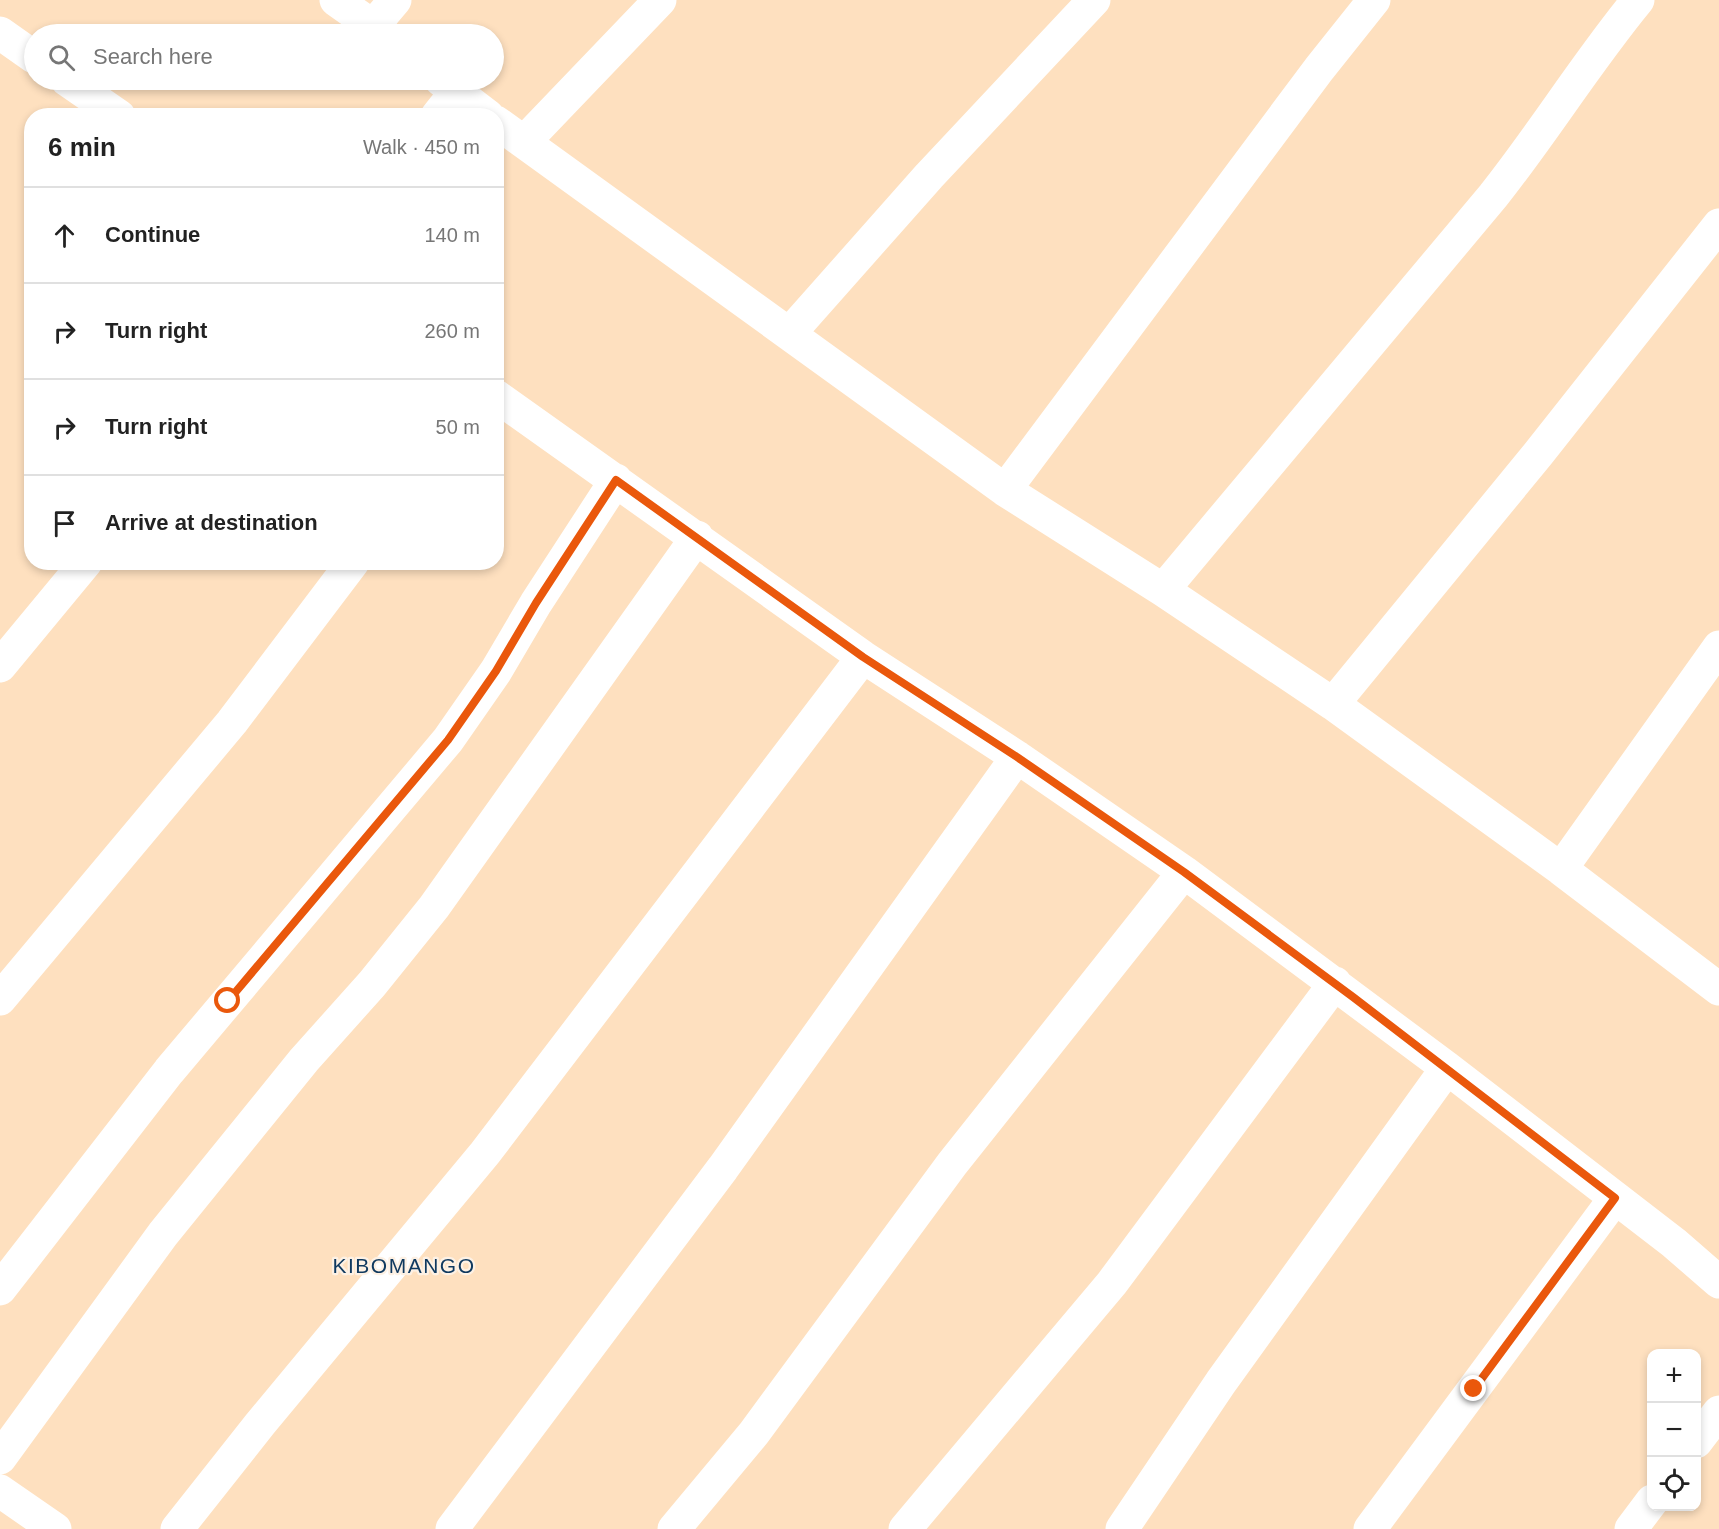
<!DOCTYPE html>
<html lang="en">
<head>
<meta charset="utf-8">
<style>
	:root { --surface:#fff; --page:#f6f6f6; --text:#222; --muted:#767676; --line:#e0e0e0 }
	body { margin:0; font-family:Arial,sans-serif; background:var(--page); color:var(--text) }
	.controls { position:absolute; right:18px; bottom:18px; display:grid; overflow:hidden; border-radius:12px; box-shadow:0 3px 9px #0003 }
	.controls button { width:54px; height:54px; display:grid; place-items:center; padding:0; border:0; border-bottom:2px solid var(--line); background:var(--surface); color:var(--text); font:30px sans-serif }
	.stop { position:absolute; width:18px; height:18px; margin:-14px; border:4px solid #ea580c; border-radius:50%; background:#fff }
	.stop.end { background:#ea580c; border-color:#fff; box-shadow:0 2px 6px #0008 }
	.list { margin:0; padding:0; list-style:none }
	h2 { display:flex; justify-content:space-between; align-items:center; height:78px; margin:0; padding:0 24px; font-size:26px }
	h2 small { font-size:20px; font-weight:400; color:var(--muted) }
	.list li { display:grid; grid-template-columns:39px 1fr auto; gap:18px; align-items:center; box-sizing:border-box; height:96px; padding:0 24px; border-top:2px solid var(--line) }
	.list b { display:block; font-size:22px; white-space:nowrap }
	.list em { font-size:20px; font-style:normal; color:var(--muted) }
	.icon { flex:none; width:33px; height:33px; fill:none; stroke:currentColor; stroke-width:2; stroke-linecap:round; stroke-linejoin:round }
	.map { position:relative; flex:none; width:1719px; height:1529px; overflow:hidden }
	.search { position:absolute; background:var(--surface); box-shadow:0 3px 9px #0003; left:24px; top:24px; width:480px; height:66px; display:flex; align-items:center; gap:15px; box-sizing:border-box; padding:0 21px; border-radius:33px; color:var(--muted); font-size:22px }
	.panel { position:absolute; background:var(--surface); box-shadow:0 3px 9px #0003; left:24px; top:108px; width:480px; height:462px; border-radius:24px }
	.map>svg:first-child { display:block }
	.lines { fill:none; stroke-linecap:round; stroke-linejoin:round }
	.minor { stroke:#fff; stroke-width:33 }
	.route { stroke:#ea580c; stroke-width:8 }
	.labels { text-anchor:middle; stroke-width:4.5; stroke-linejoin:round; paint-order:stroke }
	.quarter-label { font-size:21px; letter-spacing:1.5px; fill:#0f395f; stroke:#fdf1e4 }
</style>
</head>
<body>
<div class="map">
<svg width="1719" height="1529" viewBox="0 0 1719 1529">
	<rect width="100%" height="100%" fill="#fee0bf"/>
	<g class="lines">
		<!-- minor -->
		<path class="minor" d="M336,0l48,34
			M373,26l22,-26
			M0,33l34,24
			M67,80l52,36
			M441,80l47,36
			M437,116l19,-24
			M496,122l509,368 158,100 170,114 228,165 158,120
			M524,142l136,-142
			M789,334l140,-158 165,-176
			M496,396l367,261 154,100 167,115 263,196 227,175 45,39
			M1005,490l314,-421 55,-69
			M1163,590l330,-394c51,-64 93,-133 145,-196
			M0,666l86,-104
			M1333,704l205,-250 181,-229
			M1561,869l158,-222
			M0,999l232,-277 121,-160
			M0,1289l169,-218 279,-331 48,-69 40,-68 80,-123
			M1696,1442l23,-30
			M0,1458l163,-224 141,-174 68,-76 62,-77 263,-370
			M0,1491l55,38
			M177,1529l83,-105 225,-271 378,-496
			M452,1529l271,-361 294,-411
			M674,1529l80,-96 198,-269 232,-292
			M905,1529l207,-246 223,-300
			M1122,1529l99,-147 226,-314
			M1370,1529l245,-331
			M1631,1529l21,-28"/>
	</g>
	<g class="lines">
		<!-- route -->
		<path class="route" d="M228,1001l220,-261 48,-69 40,-68 80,-123 247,177 154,100 167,115 169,125 262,201 -141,191"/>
	</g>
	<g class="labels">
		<!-- quarter labels -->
		<g class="quarter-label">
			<text x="404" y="1273">KIBOMANGO</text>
		</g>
	</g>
</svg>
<div class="controls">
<button>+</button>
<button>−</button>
<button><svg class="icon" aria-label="locate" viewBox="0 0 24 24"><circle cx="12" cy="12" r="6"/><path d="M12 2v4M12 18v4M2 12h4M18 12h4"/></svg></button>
</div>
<div class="stop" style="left:228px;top:1001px"></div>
<div class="stop end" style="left:1474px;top:1389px"></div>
<div class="search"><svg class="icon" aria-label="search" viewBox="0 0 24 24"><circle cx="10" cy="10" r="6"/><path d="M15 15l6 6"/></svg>Search here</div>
<section class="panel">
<h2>6 min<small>Walk · 450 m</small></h2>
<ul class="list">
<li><svg class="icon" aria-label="ahead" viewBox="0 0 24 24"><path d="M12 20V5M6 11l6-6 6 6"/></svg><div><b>Continue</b></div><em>140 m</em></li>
<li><svg class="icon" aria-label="right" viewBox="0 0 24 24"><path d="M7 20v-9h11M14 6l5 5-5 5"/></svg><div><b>Turn right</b></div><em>260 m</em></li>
<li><svg class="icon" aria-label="right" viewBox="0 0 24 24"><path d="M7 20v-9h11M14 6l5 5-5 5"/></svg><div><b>Turn right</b></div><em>50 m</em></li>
<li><svg class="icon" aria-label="arrive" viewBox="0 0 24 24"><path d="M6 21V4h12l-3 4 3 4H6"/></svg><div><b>Arrive at destination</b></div></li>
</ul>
</section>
</div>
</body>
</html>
